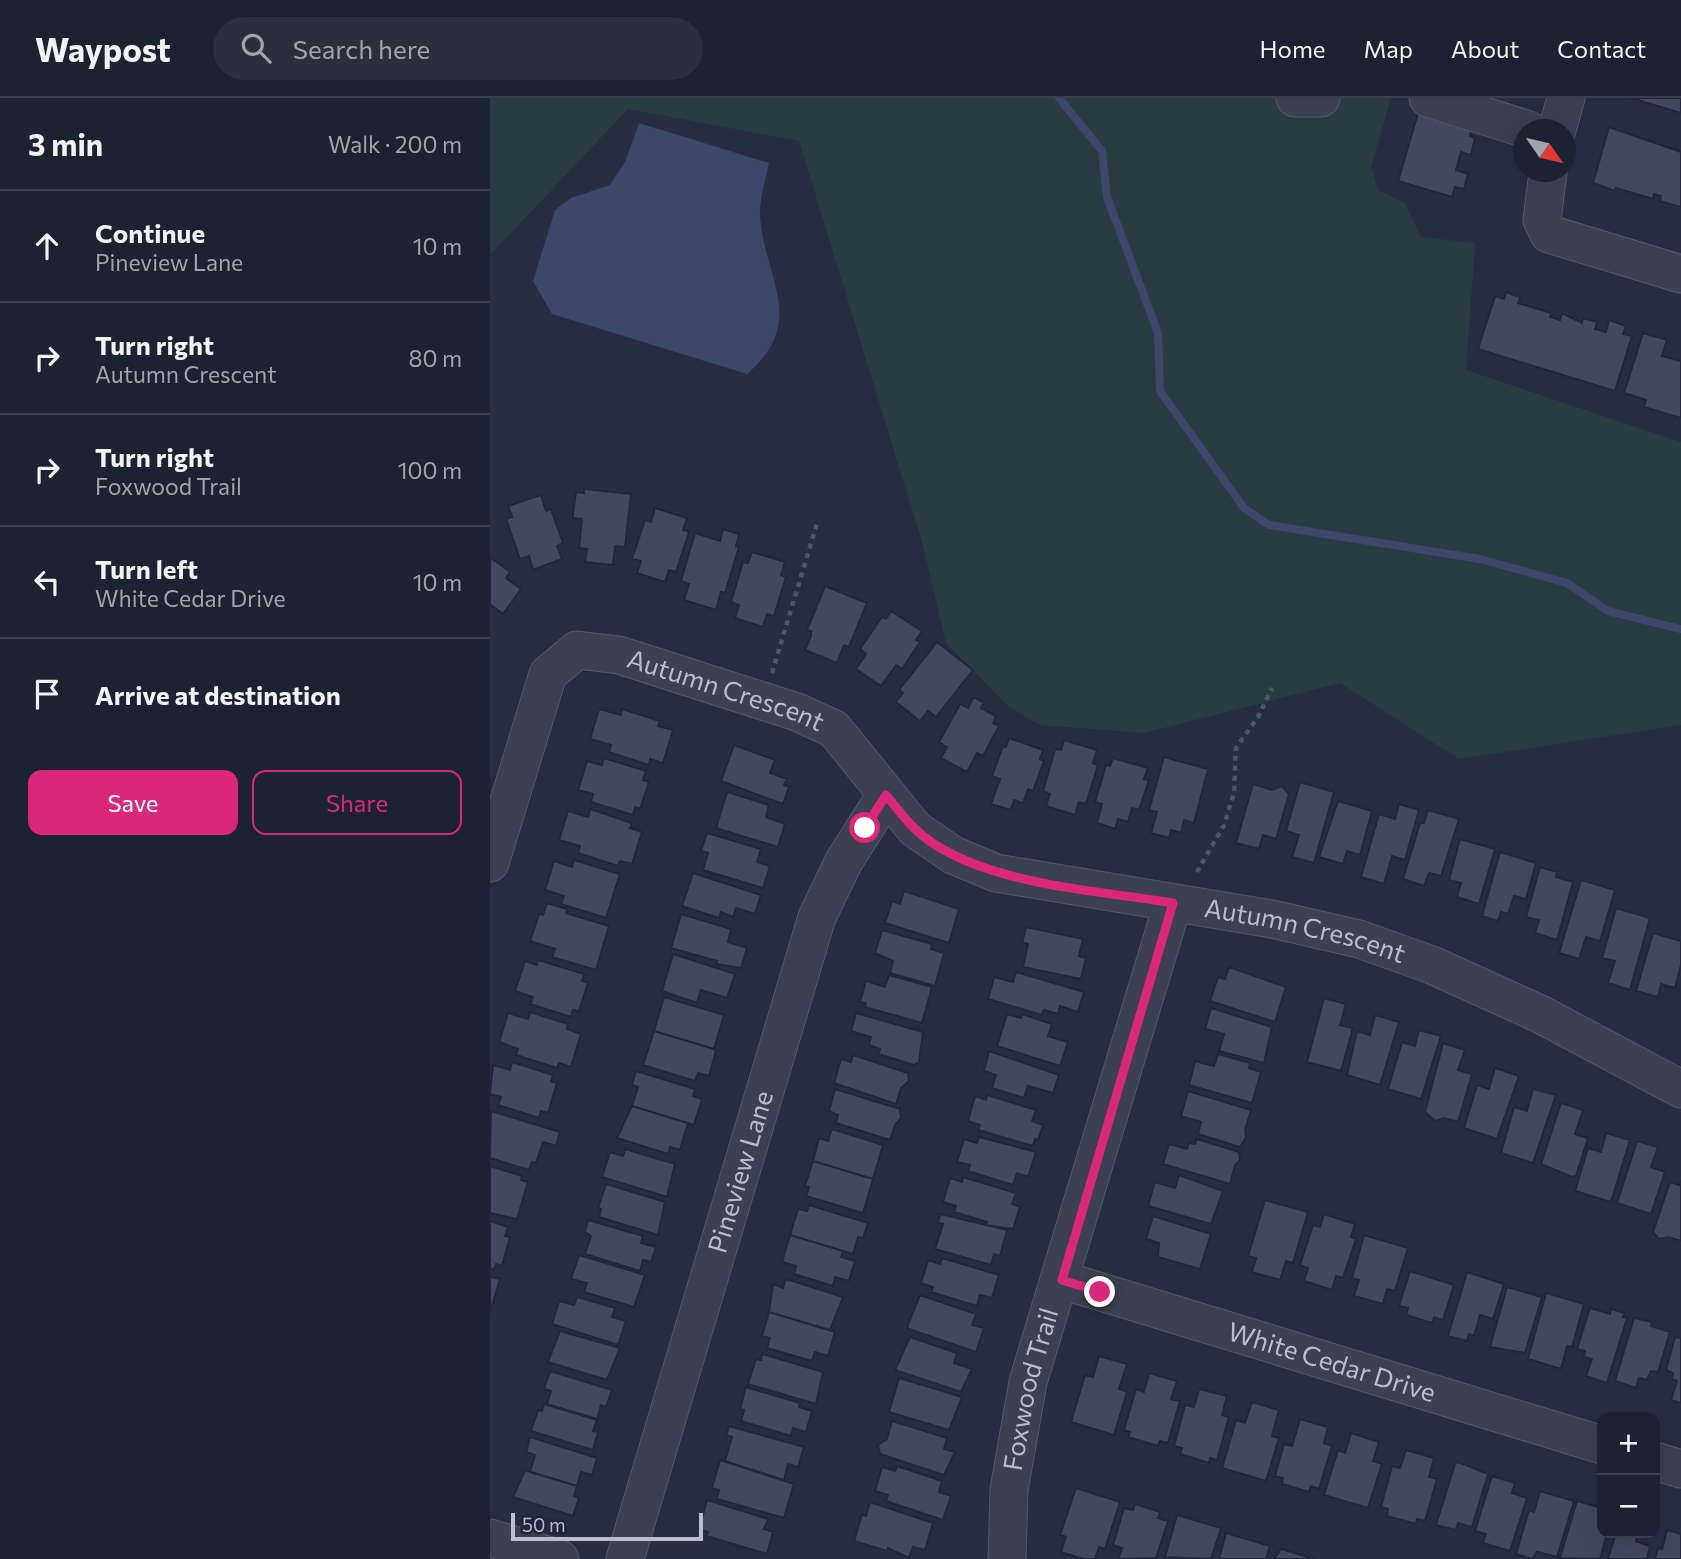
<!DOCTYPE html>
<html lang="en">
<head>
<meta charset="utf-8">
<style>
	:root { --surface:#1d2232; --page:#2a2f3e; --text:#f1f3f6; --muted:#a0a4ac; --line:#3b3f4d; --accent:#db2777 }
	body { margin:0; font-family:Commissioner,sans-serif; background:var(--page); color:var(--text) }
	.controls { position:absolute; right:21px; bottom:21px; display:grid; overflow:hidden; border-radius:14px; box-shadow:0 7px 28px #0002 }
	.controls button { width:63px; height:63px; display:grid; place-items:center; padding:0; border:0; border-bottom:2px solid var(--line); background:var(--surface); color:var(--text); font:35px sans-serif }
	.compass { position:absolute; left:1023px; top:21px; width:63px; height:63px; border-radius:50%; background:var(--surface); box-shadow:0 7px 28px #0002; rotate:124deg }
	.scale { position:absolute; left:21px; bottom:18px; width:192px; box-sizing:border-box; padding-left:7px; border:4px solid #b9bdcc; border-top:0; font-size:19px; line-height:24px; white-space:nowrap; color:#b9bdcc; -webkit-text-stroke:5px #202638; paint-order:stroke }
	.stop { position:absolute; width:21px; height:21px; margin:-16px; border:5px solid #db2777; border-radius:50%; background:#fff }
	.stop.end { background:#db2777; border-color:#fff; box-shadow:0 2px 7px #0008 }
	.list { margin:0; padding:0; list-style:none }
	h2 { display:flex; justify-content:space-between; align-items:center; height:91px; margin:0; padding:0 28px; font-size:30px }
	h2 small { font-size:23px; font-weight:400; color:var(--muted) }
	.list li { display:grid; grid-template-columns:46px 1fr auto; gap:21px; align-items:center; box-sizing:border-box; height:112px; padding:0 28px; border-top:2px solid var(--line) }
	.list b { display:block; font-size:26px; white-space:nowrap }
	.list p { margin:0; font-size:23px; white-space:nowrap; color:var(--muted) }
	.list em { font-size:23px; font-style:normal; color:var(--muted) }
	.actions { display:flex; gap:14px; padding:21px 28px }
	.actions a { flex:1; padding:16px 0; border:2px solid var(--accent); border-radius:14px; text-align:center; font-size:24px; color:var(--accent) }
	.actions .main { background:var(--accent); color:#fff }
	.icon { flex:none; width:38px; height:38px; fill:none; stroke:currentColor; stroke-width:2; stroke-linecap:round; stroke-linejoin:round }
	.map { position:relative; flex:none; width:1191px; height:1461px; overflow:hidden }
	header { display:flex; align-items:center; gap:42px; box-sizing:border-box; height:98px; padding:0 35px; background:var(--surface); border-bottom:2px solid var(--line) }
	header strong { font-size:33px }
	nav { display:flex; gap:38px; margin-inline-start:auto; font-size:24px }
	.search { width:490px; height:63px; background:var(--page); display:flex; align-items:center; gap:18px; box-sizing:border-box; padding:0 24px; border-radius:38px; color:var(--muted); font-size:26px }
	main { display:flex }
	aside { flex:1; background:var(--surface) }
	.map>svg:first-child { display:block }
	.green { fill:#2a3c43 }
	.water { fill:#3c4769 }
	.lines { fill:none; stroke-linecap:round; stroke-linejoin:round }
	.stream { stroke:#3c4769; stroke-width:8 }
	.building { fill:#42495f; stroke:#22283a; stroke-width:2 }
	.minor-casing { stroke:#545969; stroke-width:39 }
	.path { stroke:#485960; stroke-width:4.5; stroke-dasharray:5 5; stroke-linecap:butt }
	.minor { stroke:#3c4152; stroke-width:37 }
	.route { stroke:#db2777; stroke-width:9 }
	.labels { text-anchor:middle; stroke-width:6; stroke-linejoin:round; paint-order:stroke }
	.street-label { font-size:26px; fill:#b9bdcc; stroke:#202638 }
</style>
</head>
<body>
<header>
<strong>Waypost</strong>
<div class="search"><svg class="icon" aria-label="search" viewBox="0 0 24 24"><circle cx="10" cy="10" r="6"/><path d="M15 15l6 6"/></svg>Search here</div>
<nav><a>Home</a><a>Map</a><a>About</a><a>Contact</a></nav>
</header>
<main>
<aside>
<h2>3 min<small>Walk · 200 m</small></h2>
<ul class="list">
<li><svg class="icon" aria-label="ahead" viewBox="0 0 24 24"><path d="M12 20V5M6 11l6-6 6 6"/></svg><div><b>Continue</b><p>Pineview Lane</p></div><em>10 m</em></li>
<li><svg class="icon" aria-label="right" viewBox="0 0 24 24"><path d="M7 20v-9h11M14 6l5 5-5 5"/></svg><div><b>Turn right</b><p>Autumn Crescent</p></div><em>80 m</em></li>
<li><svg class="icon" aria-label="right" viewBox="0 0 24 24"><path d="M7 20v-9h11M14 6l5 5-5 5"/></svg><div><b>Turn right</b><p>Foxwood Trail</p></div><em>100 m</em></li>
<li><svg class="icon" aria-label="left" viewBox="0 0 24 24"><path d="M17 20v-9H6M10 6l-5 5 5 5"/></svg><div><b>Turn left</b><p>White Cedar Drive</p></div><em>10 m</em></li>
<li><svg class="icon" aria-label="arrive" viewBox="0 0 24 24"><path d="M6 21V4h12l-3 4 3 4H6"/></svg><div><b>Arrive at destination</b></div></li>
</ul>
<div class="actions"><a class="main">Save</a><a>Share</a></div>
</aside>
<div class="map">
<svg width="1191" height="1461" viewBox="0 0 1191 1461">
	<rect width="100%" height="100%" fill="#272e42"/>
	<!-- green -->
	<path class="green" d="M0,0h901l-20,69 7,23 27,13 16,34 54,6 -9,127 215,72v283l-222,34 -119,-76 -196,50 -104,-8 -31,-18 -63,-64 -24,-101 -123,-401 -171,-32 -138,146z"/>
	<!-- water -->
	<path class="water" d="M149,25l130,40c-3,16 -10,36 -9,53 5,65 48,105 -13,158l-195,-60 -19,-33 22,-71 16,-12 39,-13 16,-25z"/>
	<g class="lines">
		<!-- stream -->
		<path class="stream" d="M569,0l43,53 5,46 51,136 2,58 84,117 25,17 211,34 87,24 41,28 73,18"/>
	</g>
	<!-- building -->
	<path class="building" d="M1141,0h50v15z
		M929,12l54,16 -3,10 5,2 -4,17 -10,-3 -5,18 12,4 -4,15 -9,-2 -3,10 -54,-16z
		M1119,29l72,25v55l-21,-6 1,-5 -7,-2 -1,5 -37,-11 -1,3 -22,-8z
		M1016,194l14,5 -2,6 33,10 -1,4 10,3 2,-7 20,10 1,-5 14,4 -2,7 11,3 3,-12 17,6 -3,8 9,2 -17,55 -137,-42 17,-53 9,3z
		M1153,235l24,7 -5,16 19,5v57l-37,-11 2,-7 -22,-7z
		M94,391l47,5 -6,53 -10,-1 -2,19 -28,-3 2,-13 -8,-1 3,-29 -9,-1v-5l3,-21 8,1z
		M51,397l5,16 5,-2 12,34 -6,3 5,13 -29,11 -4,-14 -9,3 -14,-40 6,-2 -4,-11z
		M165,410l32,10 -4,12 6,2 -13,40 -7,-2 -4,12 -28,-9 4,-12 -9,-2 13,-39 6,2z
		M233,431l16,5 -3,12 3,1 -14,46 -4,-1 -5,18 -32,-10 5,-16 -8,-3 14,-48 25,8z
		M262,454l33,10 -4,13 5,2 -12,39 -7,-2 -4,13 -28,-9 4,-13 -8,-3 12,-40 5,1z
		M0,459l20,15 -4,6 15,11 -18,25 -13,-10z
		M335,488l42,17 -18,44 -5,-2 -7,18 -32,-13 6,-14v-5l-4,-1z
		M401,513l31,20 -6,9 4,2 -18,27 -6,-4 -15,21 -25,-17 10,-15 -6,-5 22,-32 4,2z
		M447,544l36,28 -37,47 -8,-6 -8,10 -24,-19 7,-9 -4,-3z
		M484,599l10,6 -3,5 15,8 -3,7 6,3 -16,30 -6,-3 -10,19 -26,-14 6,-11 -8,-5 21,-38 8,4z
		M109,611l22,6 1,-6 38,12 -2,5 15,4 -10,33 -13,-4 -1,6 -40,-13 2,-7 -21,-6z
		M519,640l34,12 -3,9 4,2 -11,30 -5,-2 -5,14 -9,-3 -3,10 -20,-6 9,-25 -8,-3 11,-30 3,1z
		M574,642l33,10 -4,13 5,2 -12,39 -7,-2 -4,13 -29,-9 4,-12 -7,-3 12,-42 6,1z
		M244,647l41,15 -5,13 17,6 -3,6 5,2 -6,17 -62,-23z
		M674,659l44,12 -14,54 -10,-3 -3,13 -10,-3 -2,8 -18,-5 6,-21 -8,-2z
		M114,660l42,13 -3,9 6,2 -9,27 -5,-2 -2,8 -42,-13 2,-8 -15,-4 9,-29 15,4z
		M623,660l35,10 -4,11 5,1 -10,30 -7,-2 -4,14 -10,-3 -3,10 -18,-6 5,-19 -7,-2 11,-37 4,1z
		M810,684l34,10 -20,71 -22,-6 7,-22 -13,-4z
		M763,686l19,6 10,-4 7,8 -13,45 -13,-4 -4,14 -23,-6z
		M237,694l42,13 -3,12 19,7 -7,23 -62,-19z
		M848,703l34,10 -12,44 -13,-4 -4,13 -24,-7z
		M909,706l20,6 -14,50 -13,-4 -8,28 -23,-7 18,-63 16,5z
		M100,711l42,14 -2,5 12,4 -10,32 -12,-3 -2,5 -40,-13 2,-7 -21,-6 9,-29 20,6z
		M938,712l31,9 -18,57 -12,-3 -5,13 -21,-7 17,-56h4z
		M217,735l54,16 -4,13 13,4 -7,22 -60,-18 5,-17 -7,-2z
		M970,741l35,10 -16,55 -22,-7 4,-14 -12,-3z
		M1010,754l36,11 -10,36 -12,-3 -6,18 -7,-2 -3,9 -16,-5z
		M84,762l46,14 -14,44 -45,-14 3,-8 -19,-6 9,-29 18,6z
		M1050,769l17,5 -1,5 17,5 -16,58 -22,-7 4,-13 -13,-3z
		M203,775l68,22 -6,19 -19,-6 -3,9 -12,-5 -2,6 -37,-12z
		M1091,782l34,10 -15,51 -14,-4 -7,22 -20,-6z
		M414,793l55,18 -10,34 -64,-20 7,-22 8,3z
		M57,805l20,6 -1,4 43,13 -13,44 -44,-13 3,-8 -25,-8 9,-27 4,1z
		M1126,810l34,10 -20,72 -22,-7 7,-22 -13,-3z
		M191,816l50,15 -3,13 19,6 -6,20 -25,-4 1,-3 -46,-13z
		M536,829l57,12 -4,17 7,2 -5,21 -58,-12 5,-23 -6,-1z
		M392,832l50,14 -1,5 13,4 -9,33 -45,-13 3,-12 -18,-8z
		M1163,835l28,8v24l-6,23 -14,-4 -3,13 -22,-6z
		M183,856l62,20 -8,24 -26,-8 -4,13 -35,-12z
		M48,862l46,14 -2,7 6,2 -9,28 -6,-1 -2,7 -41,-13 3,-7 -18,-6 10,-30 12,4z
		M739,869l57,20 -11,35 -65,-21 8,-24 7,2z
		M526,874l68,20 -6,20 -18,-6 -2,8 -14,-4 -2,5 -54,-16 6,-22 19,5z
		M399,877l43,12 -10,36 -57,-16 1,-4 -6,-1 6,-21 19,6z
		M174,899l60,18 -10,34 -60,-18z
		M834,900l22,6 -6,21 13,3 -12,43 -34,-9z
		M721,910l61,19 -8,36 -45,-12 5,-17 -19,-5z
		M40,914l38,12 -1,5 14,5 -10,33 -12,-4 -2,5 -41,-13 2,-6 -19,-7 9,-29 20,6z
		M366,915l67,19 -4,30 -5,3 -36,-11 2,-5 -11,-4 2,-8 -20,-6z
		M517,916l14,4 1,-4 30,10 -4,12 20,6 -8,24 -63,-20z
		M885,917l24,7 -19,63 -33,-10 10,-44 13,4z
		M929,932l22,6 -20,63 -33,-10 14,-47 13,4z
		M164,933l60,18 2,2 -7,25 -11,-3 -3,8 -52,-16z
		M953,945l22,7 -7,20 14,4 -14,48 -14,-4 -9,3 -10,-9z
		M499,953l70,24 -6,18 -25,-7 -4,12 -32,-10 4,-13 -12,-4z
		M728,956l32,9 -1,5 12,4 -9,31 -63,-18 6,-24 19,5z
		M363,957l55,18 1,8 -8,7 -5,16 -62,-21 7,-24 10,3z
		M22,964l41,13 -2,6 6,2 -9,30 -7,-2 -2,7 -41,-13 3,-8 -11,-3 3,-29 17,5z
		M1005,970l24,8 -22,63 -33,-11 13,-43 12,4z
		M146,973l59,18 -2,7 9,3 -8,26 -62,-19 6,-19 -6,-2z
		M345,991l65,20 1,9 -6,7 -5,15 -54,-17 2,-8 -9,-4z
		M1043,991l23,6 -23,68 -32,-10 13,-46 13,4z
		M698,993l63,19 -6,20 1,8 -6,9 -42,-13 3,-12 -20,-6z
		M497,997l49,15 -4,11 11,4 -5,15 -3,-1 -2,7 -55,-16 2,-5 -12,-4 7,-25 11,4z
		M1071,1005l22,7 -8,24 13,4 -12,38 -4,1 -31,-13z
		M142,1008l56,17 -8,27 -10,-3 -2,7 -51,-16z
		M1,1013l69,21 -4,14 -13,-4 -7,21 -4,-1 -3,8 -39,-12z
		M342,1031l51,16 -10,34 -60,-18 6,-23 9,3z
		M1116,1035l24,7 -19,62 -36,-11 13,-43 13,4z
		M489,1039l57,15 -8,25 -11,-4 -4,12 -45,-14 2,-6 -13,-3 7,-23 13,4z
		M707,1041l42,13 1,8 -5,5 -5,19 -67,-20 6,-20 18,5 2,-6 6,1z
		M1147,1043l21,6 -7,20 14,5 -14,42 -34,-11z
		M135,1051l50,15 -8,33 -65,-20 8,-25 13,4z
		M323,1063l60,18 -10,34 -57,-17 3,-9 -4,-1z
		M0,1068l32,10 -1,4 7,2 -11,37 -27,-6z
		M689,1077l44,16 -12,33 -63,-18 7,-24 20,6z
		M473,1079l53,16 -4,11 8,3 -7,22 -27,-4 1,-3 -33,-10 2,-6 -13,-4 7,-24 12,4z
		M1191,1082v61l-13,-4 -9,2 -6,-7 17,-50 9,3z
		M116,1086l59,18 -7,33 -59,-18 2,-8 -3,-1z
		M775,1102l43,12 -15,51 -7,-2 -6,19 -28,-8 4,-14 -8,-2z
		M319,1107l59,18 -5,15 -5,-1 -5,17 -63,-19 8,-26 9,2z
		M450,1116l67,16 -7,26 -6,-2 -3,11 -56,-16 8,-25 -5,-1z
		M834,1116l31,10 -4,13 5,2 -13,39 -7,-2 -4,14 -28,-9 4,-13 -8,-3 13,-40 7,2z
		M663,1118l58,18 -11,35 -42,-12 1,-14 -13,-4z
		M98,1122l55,16 -2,7 15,4 -5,15 -8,-2 -3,11 -55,-17 6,-18 -6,-4z
		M0,1123l18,6 -3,9 5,1 -8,29 -6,-2 -2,6 -4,-1z
		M300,1137l53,16 -2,6 14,4 -6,20 -14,-4 -2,9 -39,-12 2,-8 -14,-4z
		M874,1137l44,13 -13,43 -8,-2 -4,15 -29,-8 5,-16 -7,-2z
		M89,1157l66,20 -11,32 -50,-15 3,-9 -16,-4z
		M452,1160l57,17 -7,23 -12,-3 -3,11 -46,-14 2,-5 -12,-4 7,-23 12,4z
		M920,1173l44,14 -11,35 -9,-3 -2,6 -26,-8 2,-7 -9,-2z
		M977,1174l37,12 -11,35 -13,-4 -6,21 -5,-2 -2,7 -19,-5z
		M0,1179l10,2 -10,34z
		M296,1181l57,18 -13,33 -61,-18 4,-28 10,4z
		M1017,1189l35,10 -17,56 -35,-6z
		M1056,1195l38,11 -12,43 -5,-1 -6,23 -33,-10z
		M430,1197l56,19 -4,11 12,3 -8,24 -67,-23 -2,-2z
		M87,1199l38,11 -3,9 14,4 -8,24 -66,-21 7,-23 15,4z
		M1100,1210l20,6 1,-5 14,4 -2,4 4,1 -20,65 -21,-7 6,-17 -8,-2 1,-6 -8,-2z
		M279,1214l66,20 -7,24 -13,-4 -3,9 -45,-13 3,-10 -8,-2z
		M1144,1220l18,4 -1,4 19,6 -12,40 -7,-1 -4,9 -8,-2 -3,10 -21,-7z
		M70,1233l60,17 -13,32 -59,-18z
		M420,1239l47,16 -3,10 18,6 -11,23 -66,-22z
		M1185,1239l6,1v65l-10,-3 6,-19 -5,-2 1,-6 -7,-3z
		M272,1256l61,18 -7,32 -68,-20 8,-25 5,1z
		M609,1258l28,8 -8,25 8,3 -13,43 -43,-13 14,-47 8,2z
		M60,1273l62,19 -6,17 -5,-2 -4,14 -50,-15 4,-13 -7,-2z
		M659,1275l28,8 -6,18 9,2 -12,42 -8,-2 -2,5 -30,-9 2,-5 -6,-2 12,-41 8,3z
		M409,1280l63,19 -13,33 -60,-18z
		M256,1289l54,16 -1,4 13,4 -6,21 -13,-4 -2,8 -50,-15 3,-11 -4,-1z
		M709,1291l28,7 -5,19 7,2 -12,43 -7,-2 -1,5 -29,-9 2,-6 -8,-2 11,-41 9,2z
		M762,1304l27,8 -7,26 7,2 -13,43 -44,-13 14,-48 9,3z
		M54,1306l53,16 -4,11 5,1 -5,18 -62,-19 7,-21 4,1z
		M810,1321l28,8 -4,16 8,3 -13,43 -8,-3 -2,6 -27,-8 1,-6 -8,-2 9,-32 8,2z
		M402,1323l55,17 -3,11 11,3 -11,23 -64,-21 -2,-9 9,-6z
		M239,1328l75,21 -6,20 -10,-3 -4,16 -59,-19 7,-24 -6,-2z
		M861,1335l28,9 -6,19 9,3 -14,44 -44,-13 14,-45 7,3z
		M40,1339l67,21 -5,17 -11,-3 -4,14 -47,-14 5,-17 -9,-3z
		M916,1352l28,8 -5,19 8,2 -12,42 -8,-2 -1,5 -29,-8 1,-7 -7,-2 11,-41 8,2z
		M230,1362l74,24 -10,34 -67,-19 2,-9 -7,-2z
		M968,1364l30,12 -16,53 -14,-4 -2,7 -20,-5 19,-61z
		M407,1368l45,15 -3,11 12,4 -8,24 -57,-19 2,-6 -13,-4 7,-24 13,4z
		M35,1372l52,16 -3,10 5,2 -6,18 -60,-19z
		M1002,1378l23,7 -3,10 15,5 -17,53 -27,-8 3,-9 -11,-3z
		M586,1390l44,14 -15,47 -6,-2 -4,12h-12l-22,-7 5,-15 -6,-2z
		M1050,1393l34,10 -17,56 -20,-5 -5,7 -16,-5 13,-44 5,2z
		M217,1402l61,19 -4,10 9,3 -6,22 -61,-18 2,-4 -9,-3z
		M1087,1403l25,7v25l5,1 -7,25 -40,-1z
		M380,1404l63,21 -8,27 -12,-3 -4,11 -21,-10 -1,3 -33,-10 8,-27 4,2z
		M645,1406l25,8 -2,6 10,3 -12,37 -38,1 4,-11 -9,-3 11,-37 9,2z
		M687,1417l44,13 -10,31 -46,-2z
		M1177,1432l14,4v25h-26l3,-11 4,1z
		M736,1435l44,13 -4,13h-47z
		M1126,1435h22l-2,8 14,5 -3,13h-39z
		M791,1451l34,10h-41z"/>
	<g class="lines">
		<defs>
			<g id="minor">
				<path d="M805,0h26"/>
				<path d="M938,0l101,32"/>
				<path d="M1067,32l9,-32"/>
				<path d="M1058,74l-6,48 7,14 132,40"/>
				<path id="s1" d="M0,765l58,-189 29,-24 42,5 178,57 37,17 81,100 38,26 43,18 276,46 87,20 73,26 108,49 141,75"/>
				<path id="s2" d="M572,1182l540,165"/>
				<path d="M1165,1363l26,8"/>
				<path d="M0,1440l70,21"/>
				<path id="s3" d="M135,1461l192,-642 27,-56 42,-66"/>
				<path id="s4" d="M517,1461l2,-69 19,-108 145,-479"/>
			</g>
		</defs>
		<!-- minor casing -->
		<use href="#minor" class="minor-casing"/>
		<!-- path -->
		<path class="path" d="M282,575l46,-153
			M707,774l27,-47 10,-32 2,-45 22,-31 14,-29"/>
		<!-- minor -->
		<use href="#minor" class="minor"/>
	</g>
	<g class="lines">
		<!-- route -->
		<path class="route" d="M375,730l21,-33c9,11 18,23 28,33 57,56 182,62 259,75l-111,377 38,12"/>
	</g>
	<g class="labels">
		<!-- street labels -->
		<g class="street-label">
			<text dy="9" stroke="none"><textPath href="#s1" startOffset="390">Autumn Crescent</textPath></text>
			<text dy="9" stroke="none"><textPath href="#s1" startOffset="1041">Autumn Crescent</textPath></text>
			<text dy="9" stroke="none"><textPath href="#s3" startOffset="404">Pineview Lane</textPath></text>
			<text dy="9" stroke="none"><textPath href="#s2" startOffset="282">White Cedar Drive</textPath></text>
			<text dy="9" stroke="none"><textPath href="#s4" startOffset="172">Foxwood Trail</textPath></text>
		</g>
	</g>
</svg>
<div class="controls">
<button>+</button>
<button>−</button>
</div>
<svg class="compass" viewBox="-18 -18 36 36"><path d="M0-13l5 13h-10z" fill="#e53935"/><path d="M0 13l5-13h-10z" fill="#a0a4ac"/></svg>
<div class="scale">50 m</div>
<div class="stop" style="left:375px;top:730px"></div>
<div class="stop end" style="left:610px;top:1194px"></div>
</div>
</main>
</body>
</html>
